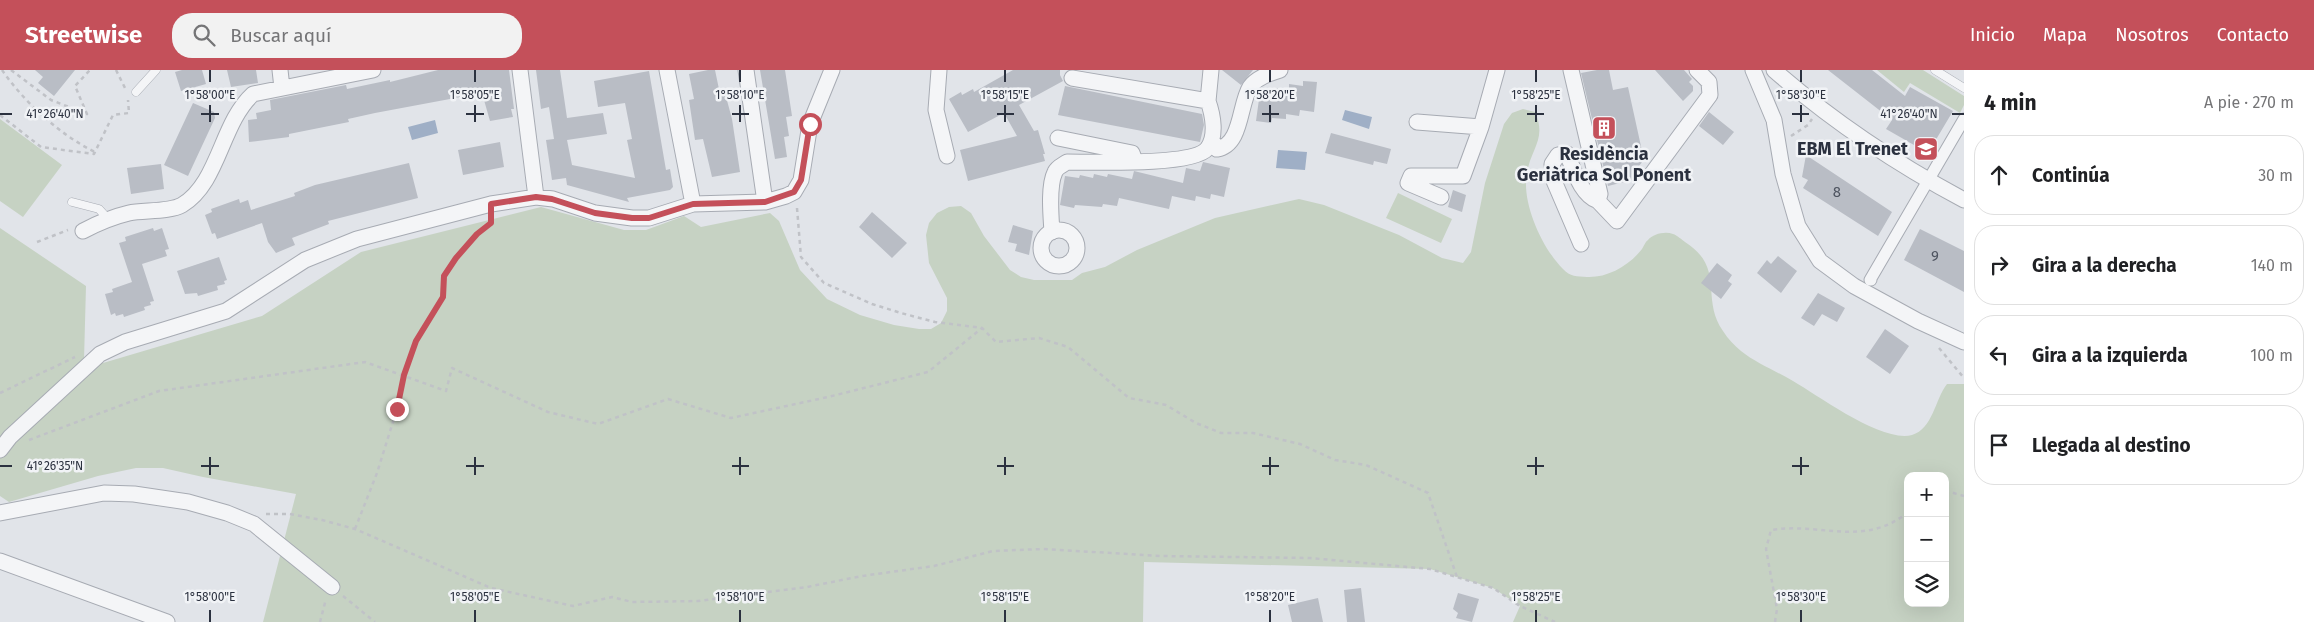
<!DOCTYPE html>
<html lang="es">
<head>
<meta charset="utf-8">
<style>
	:root { --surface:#fff; --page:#f2f2f2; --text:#202124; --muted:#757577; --line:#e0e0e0; --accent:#c4505a }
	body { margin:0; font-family:"Fira Sans",sans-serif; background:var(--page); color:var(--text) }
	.controls { position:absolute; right:15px; bottom:15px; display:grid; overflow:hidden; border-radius:10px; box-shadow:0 5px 20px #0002 }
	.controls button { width:45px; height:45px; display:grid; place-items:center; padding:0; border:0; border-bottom:1px solid var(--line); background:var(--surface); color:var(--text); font:25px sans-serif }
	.stop { position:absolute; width:15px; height:15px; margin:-11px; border:4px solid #c4505a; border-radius:50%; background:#fff }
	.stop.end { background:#c4505a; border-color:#fff; box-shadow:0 1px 5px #0008 }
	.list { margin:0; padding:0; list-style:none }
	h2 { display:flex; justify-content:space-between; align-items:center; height:65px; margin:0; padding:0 20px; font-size:21px }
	h2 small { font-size:16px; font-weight:400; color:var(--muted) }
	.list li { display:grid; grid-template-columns:32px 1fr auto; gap:15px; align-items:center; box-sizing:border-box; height:80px; margin:0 10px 10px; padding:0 10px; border:1px solid var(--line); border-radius:20px }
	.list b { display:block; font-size:19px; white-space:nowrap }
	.list em { font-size:16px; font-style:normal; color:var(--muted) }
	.icon { flex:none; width:28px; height:28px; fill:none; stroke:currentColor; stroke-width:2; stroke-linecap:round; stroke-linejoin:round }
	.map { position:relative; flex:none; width:1964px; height:552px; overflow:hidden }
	header { display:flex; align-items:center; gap:30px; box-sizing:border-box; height:70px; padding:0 25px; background:var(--accent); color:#fff }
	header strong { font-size:24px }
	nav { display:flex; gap:28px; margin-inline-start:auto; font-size:18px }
	.search { width:350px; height:45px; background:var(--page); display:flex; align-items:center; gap:12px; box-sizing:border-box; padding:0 18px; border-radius:20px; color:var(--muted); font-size:19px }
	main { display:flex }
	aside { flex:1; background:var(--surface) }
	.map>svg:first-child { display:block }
	.green { fill:#c6d2c3; fill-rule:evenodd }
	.water { fill:#9fafc6 }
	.building { fill:#b9bdc5 }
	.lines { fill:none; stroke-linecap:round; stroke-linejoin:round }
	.service-casing { stroke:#a7abb3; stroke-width:9 }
	.pedestrian-casing { stroke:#a7abb3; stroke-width:13 }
	.minor-casing { stroke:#a7abb3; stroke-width:17 }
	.path { stroke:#c0c2c7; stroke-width:2.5; stroke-dasharray:4 4; stroke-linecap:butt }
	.service { stroke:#f4f5f7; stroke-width:8 }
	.pedestrian { stroke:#f4f5f7; stroke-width:11 }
	.minor { stroke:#f4f5f7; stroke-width:15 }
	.route { stroke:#c4505a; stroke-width:6 }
	.ticks { fill:none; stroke:#2b313f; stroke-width:2 }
	.labels { text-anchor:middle; stroke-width:5; stroke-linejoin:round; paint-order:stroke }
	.number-label { font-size:15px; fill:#4e5460 }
	.poi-label { font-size:18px; font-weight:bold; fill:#2b313f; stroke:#f1f3f6; text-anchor:end }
	.ticks-label { font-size:12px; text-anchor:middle; fill:#2b313f; stroke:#f1f3f6; stroke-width:5; stroke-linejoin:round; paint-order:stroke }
</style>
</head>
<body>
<header>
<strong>Streetwise</strong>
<div class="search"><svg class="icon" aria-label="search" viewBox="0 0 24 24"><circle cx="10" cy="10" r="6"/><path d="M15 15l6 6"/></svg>Buscar aquí</div>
<nav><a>Inicio</a><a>Mapa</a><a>Nosotros</a><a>Contacto</a></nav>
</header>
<main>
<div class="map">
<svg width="1964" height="552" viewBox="0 0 1964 552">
	<rect width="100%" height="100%" fill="#e1e4e9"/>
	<!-- green -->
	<path class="green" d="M1877,0h46l41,26v9l-4,8 -50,-30 -6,9z
		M1523,39l12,3c12,27 -4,36 -8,61 -6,29 15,75 36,96 7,8 14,7 24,8 20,1 42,-11 55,-28 2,-3 3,-7 6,-9 5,-6 17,-9 25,-6 4,1 9,6 12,8 41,26 15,56 38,89 5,8 11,14 18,20 15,12 35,20 52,30 26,15 89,62 119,54 21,-6 23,-36 35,-51h17v238h-451l7,-16 -27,-18 -63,-19 -286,-7 -1,60h-880l33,-128 -93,-17 -40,-9h-27l-38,8 -89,26 -9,-6v-268l86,58 -2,74 19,3 159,-47 99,-64 180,-45 83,23h22l38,-14 17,11 69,-14 9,8 21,49 27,29 33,16 34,10 25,4h12l10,-6 6,-12v-13l-18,-35 -3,-28 3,-12 8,-10 12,-6 12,-1 10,7 13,23 26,34 11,7 13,3h38l10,-7 23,-6 32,-17 78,-32 84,-19 25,6 75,30 43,23 21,5 8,-11 14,-69 19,-59 8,-11zM1908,406h37v127h-37z
		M0,49l62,46 -39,52 -23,-16z
		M1398,123l54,26 -11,24 -55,-25z"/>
	<!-- water -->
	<path class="water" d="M1345,40l27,7 -3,12 -27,-9z
		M435,50l3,13 -26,7 -4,-13z
		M1278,80l29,2 -2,18 -29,-2z"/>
	<!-- building -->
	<path class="building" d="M35,0h40l-21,26 -16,-13 5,-6z
		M182,0h20l4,14 -25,7 -6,-19z
		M227,0h29l2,13 -27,4z
		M438,0h71l5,39h-3l2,8 -23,4 -8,-28 -107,20 -27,6 1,3 -60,12v3l-40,5 -1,-22 9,-1 -1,-6 15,-3 -1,-10 76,-15 1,4 43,-9v2z
		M536,0h24l7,48 36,-5 4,21 -40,6 5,25 63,13 -8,-38 5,-1 -7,-36 -27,4 -4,-26 55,-10 17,99 4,-1 3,18 -3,3 -43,8 2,4 -62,-17 -1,-7 -14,2 -6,-40 8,-1 -5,-32 -8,2z
		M708,0h7l5,24 5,-1 7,26 8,53 -28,5 -9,-38 -8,1 -6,-40 5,-1 -5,-25z
		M760,0h25l7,46 -6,1 3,19 -5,1 3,20 -12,2z
		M1013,0h47v5l3,6 -44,24 15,26 4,-1 7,24h-2l2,7 -77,20 -8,-31 57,-14 -13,-23 -36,19 -19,-33 12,-7 1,3 11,-6 1,3z
		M1222,0h31l-12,15z
		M1597,0h12l4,20 15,-3 16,73 -6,7 3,2 -9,11 -24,6 -27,-113z
		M1655,0h29l8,9 -3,3 4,4v5l-10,10z
		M1828,0h44l33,26 5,-9 43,24 -25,42 -42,-24 6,-9z
		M1303,11l14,1 -3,30 -14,-2 -1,6 -13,-2v5l-14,-1 -1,5 -15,-2 4,-29 14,1 1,-5 14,1v-5l14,2z
		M1065,16l137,28 2,11 -4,17 -142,-27z
		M193,33l21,9 1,6 -27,58 -24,-11z
		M1709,42l25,20 -11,13 -24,-19z
		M1331,63l60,16 -4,15 -13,-3 -1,4 -48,-12z
		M500,72l4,25 -41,8 -5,-25z
		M1806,85l86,57 -14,24 -75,-48 5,-8 -6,-3z
		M1203,92l27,6 -6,29 -13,-3 -1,5 -14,-3 -1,5 -23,-5 -3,13 -50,-11 -2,8 -14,-2 -1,3 -27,-2 -1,3 -14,-3 5,-29 14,2 1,-3 13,3 1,-4 13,3 1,-3 24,5 2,-8 49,12 3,-15 14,3z
		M409,93l9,35 -90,23 1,3 -37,14 3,7 -19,8 -8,-11 -6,-19 -45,16 -2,-6 -3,1 -7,-19 7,-3 -1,-3 28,-10 1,4 8,-3 3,10 44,-14 -1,-3 21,-8z
		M161,94l3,25 -33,5 -4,-26z
		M1453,120l13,5 -4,17 -14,-5z
		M872,142l35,31 -15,15 -33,-31z
		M1013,155l20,6 -4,24 -14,-4 2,-7 -9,-2z
		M153,158l1,3 8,-3 7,21 -4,1 2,6 -25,8 12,37 -4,1 1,3 -7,2 1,3 -21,7 -1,-3 -7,2 -1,-3 -4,2 -6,-21 8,-2 -1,-3 20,-7 -13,-39 7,-2 -1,-4z
		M1920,159l44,22v41l-60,-32z
		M1778,186l19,15 -16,22 -24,-20 10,-13 4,4z
		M219,187l8,23 -3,1 1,3 -8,2 1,4 -20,6 -1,-3 -12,1 -8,-23z
		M1717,193l15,12 -4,6 4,3 -11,15 -20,-16z
		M1818,223l27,15 -8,14 -15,-8 -8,12 -13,-8z
		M1885,259l24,17 -19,28 -24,-17z
		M1361,518l4,34h-18l-3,-32z
		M1458,523l21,6 -7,23 -16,-4 2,-5 -5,-4z
		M1318,528l5,24h-31l-4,-17z"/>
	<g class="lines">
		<defs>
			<path id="service" d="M1935,0l29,18
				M136,22l20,-22
				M72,132l27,7 9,10"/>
			<path id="pedestrian" d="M1871,210h-1l94,-161"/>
			<path id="minor" d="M280,0l2,18
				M520,0l16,127
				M667,0l26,134
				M746,0l19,132
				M939,0l-3,40 11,46
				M1571,0l29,124 -2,7c-17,-6 -24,-31 -31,-47l-9,1 -6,9 2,17 27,63
				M1753,0l21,50 9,54 15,52 22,35 34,25 64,35 46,21
				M1774,0c57,50 123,94 190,130
				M1072,8l136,23 3,-31
				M1417,52l64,5
				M1058,68l74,15 3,8
				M1212,70l5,9c25,-4 22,-44 33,-62 6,-9 20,-14 30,-17
				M1441,127l-33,-14 3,-7h52l18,-49 16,-57
				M1598,131l19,20 93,-126 -1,-13 -12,-12
				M1041 178a18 18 0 1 1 36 0a18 18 0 1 1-36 0Z
				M83,161c15,-8 29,-14 46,-18 14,-3 41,-1 53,-8 37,-22 39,-82 71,-111l120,-24
				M1052,162c-1,-16 -4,-46 3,-60 2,-5 8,-7 12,-10 26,0 125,4 140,-13 10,-12 6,-34 1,-48
				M0,380l10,-13 90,-83 25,-12 101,-31 79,-51 52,-21 134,-35 45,-7 17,2 42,14 37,5h17l44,-14 72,-2 21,-6 8,-4 7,-12 9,-56 22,-54
				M0,443l104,-20 30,1 54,8 39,11 27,11 78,63
				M0,491l167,61"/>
		</defs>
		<!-- service casing -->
		<use href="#service" class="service-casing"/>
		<!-- pedestrian casing -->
		<use href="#pedestrian" class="pedestrian-casing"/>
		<!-- minor casing -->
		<use href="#minor" class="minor-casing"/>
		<!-- path -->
		<path class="path" d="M2,0c22,32 58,65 93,82
			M11,0l40,30 36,14 -12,-28 15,-16
			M116,0l10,20
			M0,45l41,32 53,7 19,-39 16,-2 -1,-13
			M1791,66l17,-11 4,-6
			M797,138l4,49 23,26 48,21 29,9 34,9 47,6 14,14 43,-4 29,9 61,51 37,7 30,18 25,10h32l47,11 35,16 31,5 62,28 29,84
			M37,172l31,-12
			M1939,278l25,30
			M0,323l75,-36
			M29,370l130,-49 206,-29 81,29 6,-23 96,44 50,12 70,-25 63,19 97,-21 100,-25 54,-44
			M1945,423l5,-1 14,4
			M266,444h24l32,6 33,9 136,59 82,18 39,-9 20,5 66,-1 109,-14 55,-11 72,-10 59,-15 50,-2 118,7 149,2 120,11 63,19 27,18 35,16
			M355,459l22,-56 20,-64 7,-34 12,-34 27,-44 1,-22 12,-17 21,-24 14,-11 1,-3
			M343,526l32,26
			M320,552l6,-23
			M1775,552l2,-13 -11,-60 5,-19c48,-8 94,18 137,-18"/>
		<!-- service -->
		<use href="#service" class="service"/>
		<!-- pedestrian -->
		<use href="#pedestrian" class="pedestrian"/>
		<!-- minor -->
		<use href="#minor" class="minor"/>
	</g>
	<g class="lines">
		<!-- route -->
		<path class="route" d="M397,339l7,-34 12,-34 27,-44 1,-21 12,-18 21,-24 14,-11v-19l45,-7 16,2 43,14 37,5h17l44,-14 72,-2 29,-10 7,-12 9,-56"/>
	</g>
	<!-- ticks -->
	<path class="ticks" d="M210,0v12M475,0v12M740,0v12M1005,0v12M1270,0v12M1536,0v12M1801,0v12M210,35v17M475,35v17M740,35v17M1005,35v17M1270,35v17M1536,35v17M1801,35v17M0,44h12M201,44h18M466,44h18M732,44h17M997,44h17M1262,44h17M1527,44h17M1792,44h17M1952,44h12M210,387v18M475,387v18M740,387v18M1005,387v18M1270,387v18M1536,387v18M1801,387v18M0,396h12M201,396h18M466,396h18M732,396h17M997,396h17M1262,396h17M1527,396h17M1792,396h17M210,540v12M475,540v12M740,540v12M1005,540v12M1270,540v12M1536,540v12M1801,540v12"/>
	<!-- icons -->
	<defs>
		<symbol id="building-square" viewBox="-11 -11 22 22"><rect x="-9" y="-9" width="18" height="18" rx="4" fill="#c4505a" stroke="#f1f3f6"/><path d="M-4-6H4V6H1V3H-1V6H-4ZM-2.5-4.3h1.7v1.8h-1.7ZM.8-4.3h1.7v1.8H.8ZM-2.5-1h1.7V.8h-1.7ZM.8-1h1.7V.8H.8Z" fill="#fff"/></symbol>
		<symbol id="school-square" viewBox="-11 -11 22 22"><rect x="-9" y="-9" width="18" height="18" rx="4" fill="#c4505a" stroke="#f1f3f6"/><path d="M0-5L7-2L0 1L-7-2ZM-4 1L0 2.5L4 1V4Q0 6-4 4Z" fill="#fff"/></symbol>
	</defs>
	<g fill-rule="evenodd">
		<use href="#building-square" x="1590" y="44" width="28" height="28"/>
		<use href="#school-square" x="1912" y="65" width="28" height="28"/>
	</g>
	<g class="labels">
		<!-- number labels -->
		<g class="number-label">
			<text x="1837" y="127">8</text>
			<text x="1935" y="191">9</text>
		</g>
		<!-- poi labels -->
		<g class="poi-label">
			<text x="1908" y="85">EBM El Trenet</text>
			<text x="1604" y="90" text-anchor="middle">Residència<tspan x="1604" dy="21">Geriàtrica Sol Ponent</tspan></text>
		</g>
	</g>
	<g class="ticks-label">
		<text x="210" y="29">1°58'00"E</text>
		<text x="475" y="29">1°58'05"E</text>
		<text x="740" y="29">1°58'10"E</text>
		<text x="1005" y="29">1°58'15"E</text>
		<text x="1270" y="29">1°58'20"E</text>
		<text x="1536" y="29">1°58'25"E</text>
		<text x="1801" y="29">1°58'30"E</text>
		<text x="55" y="48">41°26'40"N</text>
		<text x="1909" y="48">41°26'40"N</text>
		<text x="55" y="400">41°26'35"N</text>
		<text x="210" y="531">1°58'00"E</text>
		<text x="475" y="531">1°58'05"E</text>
		<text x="740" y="531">1°58'10"E</text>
		<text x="1005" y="531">1°58'15"E</text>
		<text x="1270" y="531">1°58'20"E</text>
		<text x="1536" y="531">1°58'25"E</text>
		<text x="1801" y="531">1°58'30"E</text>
	</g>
</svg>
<div class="controls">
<button>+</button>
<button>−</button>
<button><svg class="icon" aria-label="layers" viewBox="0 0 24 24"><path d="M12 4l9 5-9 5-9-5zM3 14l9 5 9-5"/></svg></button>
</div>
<div class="stop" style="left:810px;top:54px"></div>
<div class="stop end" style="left:397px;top:339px"></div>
</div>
<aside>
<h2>4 min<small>A pie · 270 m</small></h2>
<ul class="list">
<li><svg class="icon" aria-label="ahead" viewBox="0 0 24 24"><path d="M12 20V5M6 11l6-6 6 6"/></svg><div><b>Continúa</b></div><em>30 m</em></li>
<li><svg class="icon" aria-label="right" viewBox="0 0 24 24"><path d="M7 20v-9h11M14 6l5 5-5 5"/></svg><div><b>Gira a la derecha</b></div><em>140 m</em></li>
<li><svg class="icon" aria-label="left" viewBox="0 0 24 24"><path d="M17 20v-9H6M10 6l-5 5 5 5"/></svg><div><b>Gira a la izquierda</b></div><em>100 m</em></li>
<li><svg class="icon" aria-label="arrive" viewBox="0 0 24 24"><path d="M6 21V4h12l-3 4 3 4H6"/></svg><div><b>Llegada al destino</b></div></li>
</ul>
</aside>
</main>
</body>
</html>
